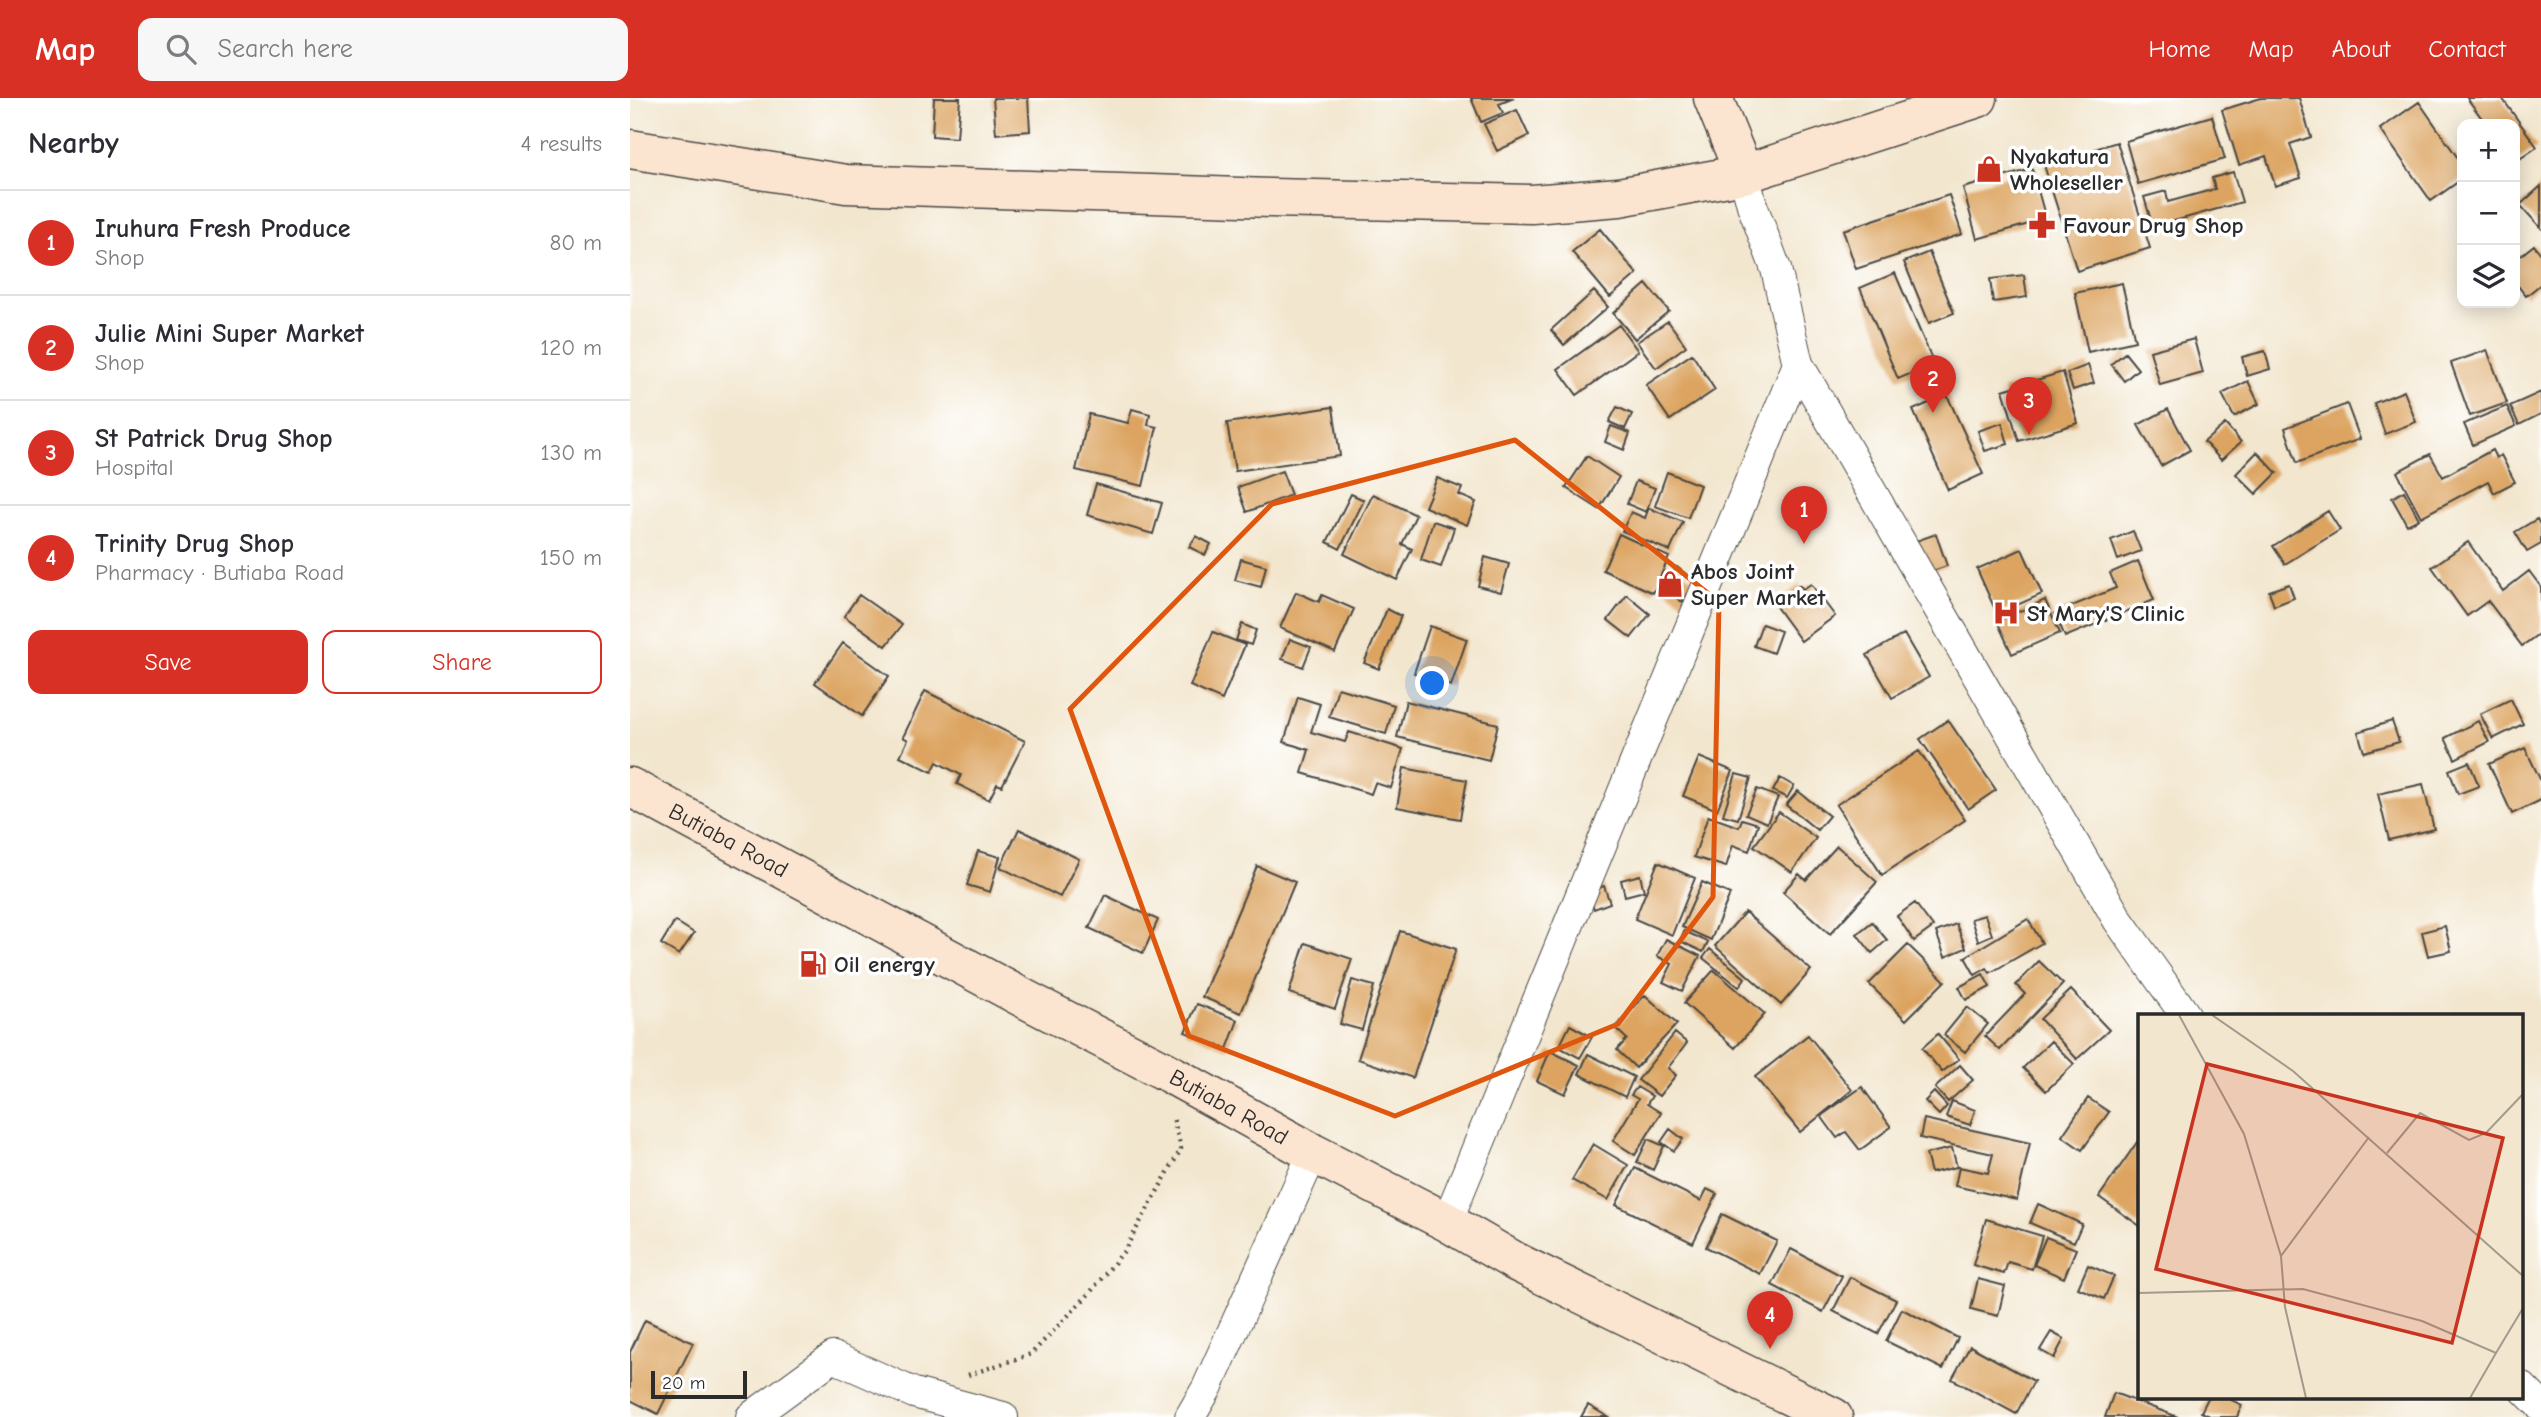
<!DOCTYPE html>
<html lang="en">
<head>
<meta charset="utf-8">
<style>
	:root { --surface:#fff; --page:#f7f7f7; --text:#2b2b33; --muted:#7c7c81; --line:#e1e1e2; --accent:#d93025 }
	body { margin:0; font-family:"Comic Neue",sans-serif; background:var(--page); color:var(--text) }
	.controls { position:absolute; right:21px; top:21px; display:grid; overflow:hidden; border-radius:14px; box-shadow:0 4px 18px #0003 }
	.controls button { width:63px; height:63px; display:grid; place-items:center; padding:0; border:0; border-bottom:2px solid var(--line); background:var(--surface); color:var(--text); font:35px sans-serif }
	.scale { position:absolute; left:21px; bottom:18px; width:96px; box-sizing:border-box; padding-left:7px; border:4px solid #2b2b2b; border-top:0; font-size:19px; line-height:24px; white-space:nowrap; color:#2b2b2b; -webkit-text-stroke:5px #fff; paint-order:stroke }
	.you { position:absolute; left:803px; top:586px; width:24px; height:24px; margin:-18px; border:5px solid #fff; border-radius:50%; background:#1a73e8; box-shadow:0 0 0 10px #1a73e833 }
	.badge { display:grid; place-items:center; width:46px; height:46px; border-radius:50%; background:var(--accent); color:#fff; font-size:23px; font-weight:700 }
	.pin { position:absolute; translate:-50% -58px; filter:drop-shadow(0 2px 4px #0008) }
	.pin::after { content:''; position:absolute; top:37px; width:24px; height:21px; background:inherit; clip-path:polygon(0 0,100% 0,50% 100%) }
	.list { margin:0; padding:0; list-style:none }
	h2 { display:flex; justify-content:space-between; align-items:center; height:91px; margin:0; padding:0 28px; font-size:30px }
	h2 small { font-size:23px; font-weight:400; color:var(--muted) }
	.list li { display:grid; grid-template-columns:46px 1fr auto; gap:21px; align-items:center; box-sizing:border-box; height:105px; padding:0 28px; border-top:2px solid var(--line) }
	.list b { display:block; font-size:26px; white-space:nowrap }
	.list p { margin:0; font-size:23px; white-space:nowrap; color:var(--muted) }
	.list em { font-size:23px; font-style:normal; color:var(--muted) }
	.actions { display:flex; gap:14px; padding:21px 28px }
	.actions a { flex:1; padding:16px 0; border:2px solid var(--accent); border-radius:14px; text-align:center; font-size:24px; color:var(--accent) }
	.actions .main { background:var(--accent); color:#fff }
	.icon { flex:none; width:38px; height:38px; fill:none; stroke:currentColor; stroke-width:2; stroke-linecap:round; stroke-linejoin:round }
	.map { position:relative; flex:none; width:1911px; height:1319px; overflow:hidden }
	header { display:flex; align-items:center; gap:42px; box-sizing:border-box; height:98px; padding:0 35px; background:var(--accent); color:#fff }
	header strong { font-size:33px }
	nav { display:flex; gap:38px; margin-inline-start:auto; font-size:24px }
	.search { width:490px; height:63px; background:var(--page); display:flex; align-items:center; gap:18px; box-sizing:border-box; padding:0 24px; border-radius:14px; color:var(--muted); font-size:26px }
	main { display:flex }
	aside { flex:1; background:var(--surface) }
	.map>svg:first-child { display:block }
	.building { fill:#dca461 }
	.lines { fill:none; stroke-linecap:round; stroke-linejoin:round }
	.street-casing { stroke:#494743; stroke-width:32 }
	.secondary-casing { stroke:#494743; stroke-width:41 }
	.path { stroke:#494743; stroke-width:4.5; stroke-dasharray:2 5; stroke-linecap:butt }
	.street { stroke:#fff; stroke-width:30 }
	.secondary { stroke:#fce5d0; stroke-width:38 }
	.marked { fill:none; stroke:#df570e; stroke-width:5; stroke-linejoin:round }
	.labels { text-anchor:middle; stroke-width:7; stroke-linejoin:round; paint-order:stroke }
	.poi-label { font-size:23px; font-weight:bold; fill:#2b2b2b; stroke:#fff; text-anchor:start }
	.street-label { font-size:23px; fill:#2b2b2b; stroke:#fff }
	.inset-road { fill:none; stroke:#a29b8d; stroke-width:2 }
	.view { fill:#c8321e; fill-opacity:0.15; stroke:#c8321e; stroke-width:3.5 }
	.inset-edge { fill:none; stroke:#2b2b2b; stroke-width:3.5 }
</style>
</head>
<body>
<header>
<strong>Map</strong>
<div class="search"><svg class="icon" aria-label="search" viewBox="0 0 24 24"><circle cx="10" cy="10" r="6"/><path d="M15 15l6 6"/></svg>Search here</div>
<nav><a>Home</a><a>Map</a><a>About</a><a>Contact</a></nav>
</header>
<main>
<aside>
<h2>Nearby<small>4 results</small></h2>
<ul class="list">
<li><span class="badge">1</span><div><b>Iruhura Fresh Produce</b><p>Shop</p></div><em>80 m</em></li>
<li><span class="badge">2</span><div><b>Julie Mini Super Market</b><p>Shop</p></div><em>120 m</em></li>
<li><span class="badge">3</span><div><b>St Patrick Drug Shop</b><p>Hospital</p></div><em>130 m</em></li>
<li><span class="badge">4</span><div><b>Trinity Drug Shop</b><p>Pharmacy · Butiaba Road</p></div><em>150 m</em></li>
</ul>
<div class="actions"><a class="main">Save</a><a>Share</a></div>
</aside>
<div class="map">
<svg width="1911" height="1319" viewBox="0 0 1911 1319">
	<rect width="100%" height="100%" fill="#fff"/>
	<filter id="ink" filterUnits="userSpaceOnUse"><feTurbulence type="fractalNoise" baseFrequency=".0143" numOctaves="2"/><feDisplacementMap in="SourceGraphic" scale="14" xChannelSelector="R" yChannelSelector="G"/><feConvolveMatrix kernelMatrix="1 2 1 2 8 2 1 2 1" color-interpolation-filters="sRGB"/></filter>
	<filter id="wash" filterUnits="userSpaceOnUse"><feTurbulence type="fractalNoise" baseFrequency=".00686" numOctaves="4" result="noise"/><feDisplacementMap in="SourceGraphic" scale="28" xChannelSelector="R" yChannelSelector="G"/><feGaussianBlur stdDeviation="1.57" result="paint"/><feColorMatrix in="noise" values="0 0 0 0 0 0 0 0 0 0 0 0 0 0 0 0 0 1.4 0 .05"/><feComposite in="paint" operator="in"/></filter>
	<g filter="url(#wash)">
		<rect width="100%" height="100%" fill="#f2e6ce"/>
		<g id="blocks">
			<!-- building -->
			<path class="building" d="M304,0h26l-3,40 -25,-2z
				M363,0h35l2,33 -34,3z
				M841,0h43l-15,6 4,9 -22,9z
				M1631,0h38l12,39 -21,7 11,34 -26,8 -9,-30 -27,9 -17,-55z
				M1837,0h35l35,49 -22,15v-38h-29z
				M1789,4l43,62v15l-31,22 -51,-72z
				M887,12l12,26 -32,15 -13,-27z
				M1582,18l13,43 -87,25 -12,-43z
				M1487,44l33,106 -73,23 -33,-106z
				M1402,71l14,50 -69,20 -14,-51z
				M1603,74l9,30 -89,25 -9,-30 22,-6 2,11 47,-13 -3,-11z
				M1911,88v42l-21,-23z
				M1319,97l13,39 -106,35 -13,-39z
				M970,131l37,45 -27,23 -38,-45z
				M1904,147l7,9v30l-15,12 -11,-14v-22z
				M1299,154l25,61 -25,10 -25,-61z
				M1265,175l39,91 -36,15 -38,-91z
				M1394,177l3,22 -34,5 -3,-23z
				M1492,185l13,58 -47,11 -13,-59z
				M1016,186l23,27 -34,28 -22,-26z
				M964,193l14,16 -44,38 -13,-15z
				M1038,223l18,25 -30,22 -19,-26z
				M989,227l19,26 -61,44 -19,-26z
				M1564,241l9,34 -43,12 -10,-34z
				M1857,252l20,53 -37,13 -19,-53z
				M1635,253l5,18 -23,7 -5,-19z
				M1495,255l13,16 -14,12 -13,-17z
				M1062,256l23,36 -45,30 -24,-35z
				M1458,267l6,18 -21,7 -6,-17z
				M1433,274l15,51 -59,18 -16,-51z
				M1618,283l11,23 -25,13 -12,-23z
				M1774,293l12,31 -31,12 -11,-31z
				M1911,294v22l-22,11 -9,-19z
				M1317,297l36,79 -35,16 -35,-80z
				M1717,306l13,35 -63,24 -12,-35z
				M1877,308l9,20 -43,19 -9,-21z
				M703,309l7,49 -105,15 -8,-48z
				M987,309l15,7 -7,15 -16,-7z
				M502,311l18,5 -2,11 9,2 -14,59 -67,-16 13,-56 39,9z
				M1538,311l22,41 -29,16 -23,-41z
				M1372,325l6,21 -23,7 -7,-20z
				M1595,326l16,18 -20,18 -17,-18z
				M981,328l19,7 -6,17 -19,-8z
				M1862,352l4,8 5,-3 14,27 -21,11 -6,-12 -67,36 -24,-45 33,-18 13,23z
				M1627,354l20,21 -21,21 -20,-20z
				M957,358l32,21 -20,32 -33,-21z
				M652,373l9,24 -44,17 -9,-25z
				M1037,374l33,13 -12,33 -33,-12z
				M807,380l25,10 -3,7 17,7 -9,23 -42,-18z
				M1006,383l19,7 -9,24 -19,-8z
				M466,386l66,19 -9,31 -66,-19z
				M1774,393l15,28 -12,6 -15,-27z
				M721,396l13,6 -24,49 -13,-7z
				M743,396l43,21 -14,29 10,5 -15,31 -53,-26z
				M1019,410l34,14 -13,29 -48,-20 9,-19 14,6z
				M1698,413l12,19 -55,34 -12,-18z
				M1907,421l4,7v18l-14,8 -12,-20z
				M803,423l21,7 -13,39 -20,-7z
				M1503,433l8,20 -23,9 -7,-20z
				M989,436l50,23 -16,36 -50,-23z
				M1306,436l11,32 -20,7 -11,-32z
				M566,438l15,8 -6,11 -16,-8z
				M1838,444l35,49 26,-20 12,16v45l-19,14 -34,-45 -21,15 -35,-49z
				M1392,451l20,45 -45,20 -20,-45z
				M855,459l24,7 -8,28 -23,-6z
				M611,461l25,7 -5,21 -26,-7z
				M1508,463l16,39 -89,37 -10,-24 61,-25 -6,-15z
				M1047,469l19,15 -14,20 -20,-15z
				M1181,486l24,32 -34,25 -27,-37 25,-19 4,4z
				M1659,486l5,14 -20,8 -5,-15z
				M666,494l23,10 3,-7 32,14 -19,43 -55,-24z
				M229,497l43,30 -16,21 -42,-30z
				M997,497l23,19 -19,24 -23,-18z
				M1415,502l15,33 -48,21 -15,-33z
				M757,511l14,7 -22,53 -15,-6z
				M612,526l14,6 -5,15 -15,-5z
				M1132,526l19,7 -8,22 -19,-7z
				M800,528l37,13 -16,47 -37,-13z
				M583,534l32,13 -23,55 -32,-14z
				M1274,536l25,43 -37,21 -25,-43z
				M660,541l21,8 -8,20 -21,-8z
				M213,545l46,33 -27,40 -47,-33z
				M708,590l56,17 -8,29 -57,-17z
				M295,593l100,50 -23,45 -5,-2 -8,16 -32,-16 4,-9 -24,-13 -5,10 -32,-16 8,-16 -5,-3z
				M668,599l22,7 -9,28 34,10 4,-10 54,17 -12,39 -16,-5 -4,11 -69,-21 7,-23 -25,-8z
				M1881,601l12,25 -30,15 -13,-25z
				M776,603l92,23 -9,36 -92,-23z
				M1318,622l48,70 -28,19 -48,-70z
				M1762,623l7,21 -35,10 -6,-20z
				M1848,623l11,21 -34,17 -10,-21z
				M1895,650l16,33v19l-29,14 -23,-50z
				M1289,653l46,69 -83,55 -46,-70z
				M1069,659l34,14 -16,39 -34,-14z
				M1839,664l10,24 -21,8 -9,-24z
				M774,670l63,12 -7,39 -63,-12z
				M1106,676l15,4 -13,41 -15,-4z
				M1150,680l14,8 -7,12 -14,-7z
				M1793,686l11,45 -45,11 -11,-46z
				M1127,691l21,8 -11,26 -21,-9z
				M1168,693l31,25 -12,14 -31,-25z
				M1149,714l37,26 -24,34 -38,-26z
				M1078,718l31,11 3,-8 16,5 -9,27 -16,-6 -7,22 -32,-10z
				M389,731l60,30 -19,38 -60,-30z
				M1207,748l40,36 -47,52 -47,-42 16,-18 7,6z
				M348,753l22,6 -10,35 -23,-7z
				M1028,764l37,16 -23,57 -37,-16z
				M627,768l38,16 -54,131 -39,-16z
				M1010,777l4,16 -19,5 -4,-16z
				M1072,784l28,12 -19,46 -29,-13z
				M974,788l6,17 -16,6 -6,-17z
				M475,797l53,25 -15,33 -54,-25z
				M1285,805l18,24 -19,14 -17,-25z
				M1115,814l66,58 -30,35 -66,-59z
				M1355,817l7,20 -14,6 -7,-22z
				M1398,821l14,24 -52,30 -3,-5 -12,7 -10,-18z
				M45,823l19,12 -15,22 -18,-11z
				M1242,824l15,18 -15,13 -15,-19z
				M1326,826l10,24 -21,9 -9,-25z
				M1815,828l6,25 -23,5 -6,-24z
				M770,833l56,18 -43,129 -55,-19z
				M1054,833l24,11 -5,10 -23,-11z
				M1036,841l34,17 -18,35 -19,-9 9,-18 -15,-8z
				M675,845l47,16 -17,50 -46,-16z
				M1278,847l37,36 -39,39 -37,-36z
				M1080,851l35,29 -6,9 -36,-29z
				M1409,863l24,23 -63,66 -15,-14 40,-42 -9,-9z
				M1084,872l51,44 -30,34 -51,-45z
				M1353,876l7,13 -24,13 -7,-13z
				M722,882l22,6 -12,44 -22,-6z
				M1441,892l38,40 -32,29 -37,-40z
				M1015,897l32,29 -41,44 -19,-18 10,-11 -12,-11z
				M567,906l41,16 -11,29 -42,-17z
				M1337,909l21,17 -23,28 -21,-17z
				M940,927l22,12 -12,21 -21,-11z
				M1045,935l12,10 -19,25 8,7 -17,21 -21,-16z
				M1308,936l21,25 -17,13 -20,-24z
				M1178,937l44,55 -52,42 -45,-55z
				M1421,943l23,23 -28,27 -23,-23z
				M920,953l29,14 -14,29 -28,-13z
				M958,956l46,23 -9,20 -46,-23z
				M1330,967l13,15 -25,22 -13,-14z
				M1007,989l15,9 -5,8 14,9 -26,42 -22,-14 25,-42 -7,-4z
				M1232,989l29,40 -31,23 -14,-18 -9,6 -16,-22z
				M1304,994l13,14 -8,9 -14,-14z
				M1458,1000l21,14 -27,38 -20,-14z
				M1322,1003l23,9 -5,15 -24,-8z
				M1294,1021l106,24 -13,57 -62,-14 4,-19 29,6 5,-19 -73,-16z
				M1040,1031l13,10 -9,12 -13,-9z
				M1510,1040v88l-41,-29z
				M1018,1041l16,7 -11,24 -16,-8z
				M963,1046l35,21 -20,35 -36,-20z
				M1322,1050l5,19 -26,6 -5,-19z
				M1005,1070l66,33 6,-12 10,5 -24,49 -77,-38z
				M1408,1106l44,20 -8,18 -44,-19z
				M1092,1116l55,27 -17,33 -54,-27z
				M1356,1121l56,17 -10,33 -24,-7 -4,12 -31,-9z
				M1416,1139l30,12 -12,29 -30,-13z
				M1161,1151l51,27 -19,36 -51,-27z
				M1458,1167l26,11 -10,23 -26,-11z
				M1220,1179l46,23 -18,34 -45,-23z
				M1348,1181l27,7 -7,30 -27,-7z
				M1272,1211l56,29 -15,31 -57,-28z
				M15,1222l48,23 -35,71 -28,-14v-48z
				M1421,1234l13,7 -10,19 -14,-8z
				M1340,1248l64,35 -18,33 -64,-35z
				M1484,1295l64,24h-73z
				M1578,1300h19l15,7 -5,12h-25l-11,-5z
				M958,1307l20,12h-27z"/>
		</g>
	</g>
	<g filter="url(#ink)">
		<use href="#blocks" fill-opacity="0" stroke="#494743" stroke-width="2"/>
		<g class="lines">
			<defs>
				<path id="street" d="M1168,266l320,556 68,96
					M817,1124l351,-858 -22,-95 -24,-64 -8,-31
					M1892,1289l19,19
					M121,1319l82,-60 81,36 89,24
					M560,1319l17,-29 106,-235"/>
				<g id="secondary">
					<path d="M1083,0l31,76"/>
					<path d="M0,51l216,35 425,14 261,6 87,-7 125,-23 234,-76"/>
					<path id="s1" d="M0,689l395,212 138,71 150,83 134,69 69,40 317,155"/>
				</g>
			</defs>
			<!-- street casing -->
			<use href="#street" class="street-casing"/>
			<!-- secondary casing -->
			<use href="#secondary" class="secondary-casing"/>
			<!-- path -->
			<path class="path" d="M338,1277l63,-21 57,-59 36,-44 57,-102 -8,-32"/>
			<!-- street -->
			<use href="#street" class="street"/>
			<!-- secondary -->
			<use href="#secondary" class="secondary"/>
		</g>
	</g>
	<!-- marked area -->
	<path class="marked" d="M885,342l204,162 -6,295 -95,127 -223,92 -206,-80 -119,-327 202,-205z"/>
	<!-- icons -->
	<defs>
		<symbol id="shop-bare" viewBox="-9 -9 18 18"><path d="M-5-2.5h2.3a2.7 3.5 0 0 1 5.4 0H5L5.5 6h-11ZM-1.5-2.5h3a1.5 2.3 0 0 0-3 0Z" fill="#c8321e" stroke="#fff" stroke-width="2.5" paint-order="stroke"/></symbol>
		<symbol id="pharmacy-bare" viewBox="-9 -9 18 18"><path d="M-2-6h4v4h4v4h-4v4h-4v-4h-4v-4h4Z" fill="#c8321e" stroke="#fff" stroke-width="2.5" paint-order="stroke"/></symbol>
		<symbol id="hospital-bare" viewBox="-9 -9 18 18"><path d="M-5-5h3v3.5h4V-5h3V5h-3V1.5h-4V5h-3Z" fill="#c8321e" stroke="#fff" stroke-width="2.5" paint-order="stroke"/></symbol>
		<symbol id="fuel-bare" viewBox="-9 -9 18 18"><path d="M-5.5-6h7V0h2V4h1.3V-2.5L3-4.5l.8-.8L6-3V5H2.5V1h-1V6h-7ZM-4.2-4.7v3.2H.2V-4.7Z" fill="#c8321e" stroke="#fff" stroke-width="2.5" paint-order="stroke"/></symbol>
	</defs>
	<g fill-rule="evenodd">
		<use href="#shop-bare" x="1340" y="52" width="38" height="38"/>
		<use href="#pharmacy-bare" x="1393" y="108" width="38" height="38"/>
		<use href="#shop-bare" x="1021" y="467" width="38" height="38"/>
		<use href="#hospital-bare" x="1357" y="496" width="38" height="38"/>
		<use href="#fuel-bare" x="164" y="847" width="38" height="38"/>
	</g>
	<g class="labels">
		<!-- poi labels -->
		<g class="poi-label">
			<text x="1380" y="66">Nyakatura<tspan x="1380" dy="26">Wholeseller</tspan></text>
			<text x="1433" y="135">Favour Drug Shop</text>
			<text x="1061" y="481">Abos Joint<tspan x="1061" dy="26">Super Market</tspan></text>
			<text x="1397" y="523">St Mary'S Clinic</text>
			<text x="204" y="874">Oil energy</text>
		</g>
		<!-- street labels -->
		<g class="street-label">
			<text dy="8" stroke="none"><textPath href="#s1" startOffset="112">Butiaba Road</textPath></text>
			<text dy="8" stroke="none"><textPath href="#s1" startOffset="679">Butiaba Road</textPath></text>
		</g>
	</g>
	<!-- overview -->
	<g transform="translate(1508 916)">
		<rect width="385" height="385" fill="#f2e6ce"/>
		<path class="inset-road" d="M41,1l65,119 37,122M74,1l81,56 230,205M249,139l33,-40 49,27 17,-7 37,-39M0,279l165,-4 119,32 74,32 27,-45M168,384l-21,-91 -4,-51 88,-119M332,384l26,-45"/>
		<path class="view" d="M69,50l296,74 -51,205 -296,-74z"/>
		<rect width="385" height="385" class="inset-edge"/>
	</g>
</svg>
<div class="controls">
<button>+</button>
<button>−</button>
<button><svg class="icon" aria-label="layers" viewBox="0 0 24 24"><path d="M12 4l9 5-9 5-9-5zM3 14l9 5 9-5"/></svg></button>
</div>
<div class="scale">20 m</div>
<div class="you"></div>
<div class="pin badge" style="left:1174px;top:446px">1</div>
<div class="pin badge" style="left:1303px;top:315px">2</div>
<div class="pin badge" style="left:1399px;top:337px">3</div>
<div class="pin badge" style="left:1140px;top:1251px">4</div>
</div>
</main>
</body>
</html>
